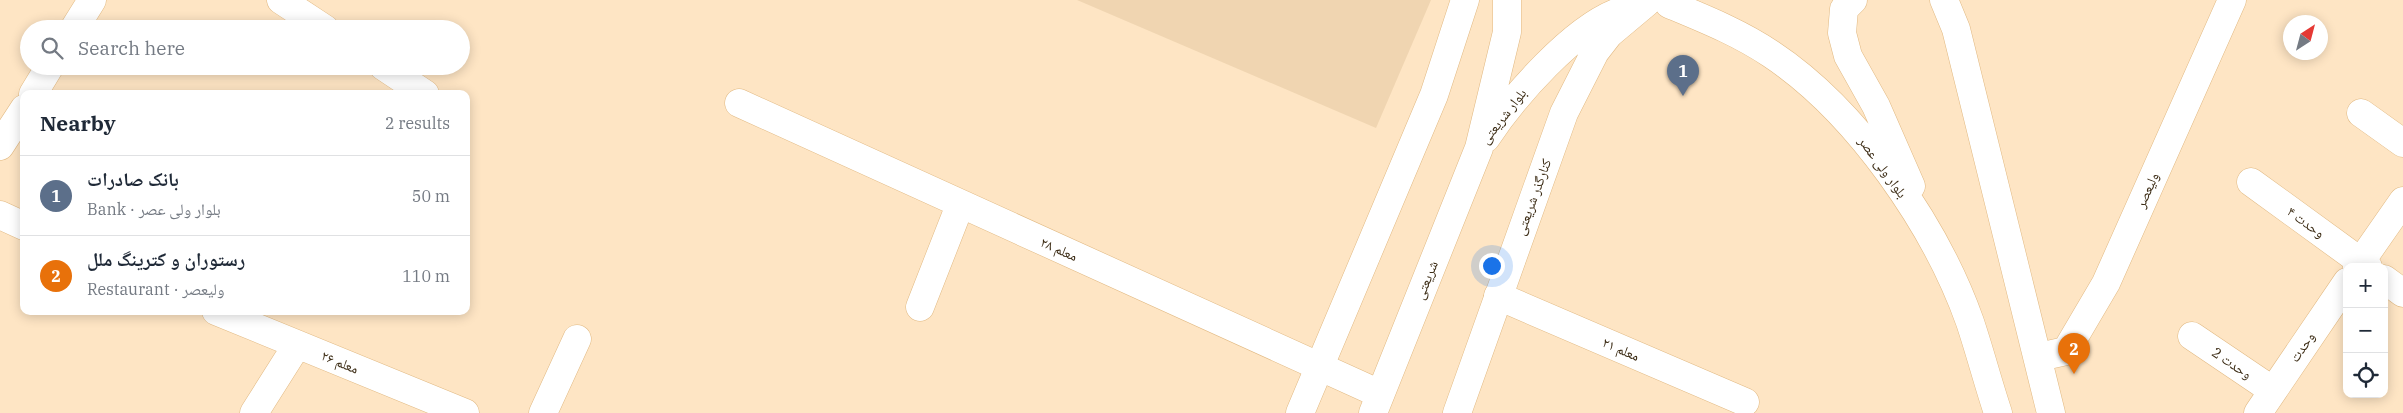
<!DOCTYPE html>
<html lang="en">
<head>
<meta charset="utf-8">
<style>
	:root { --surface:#fff; --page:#f2f2f3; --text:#1f2937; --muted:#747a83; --line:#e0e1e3; --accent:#2563eb }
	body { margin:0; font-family:"IBM Plex Serif","Noto Naskh Arabic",serif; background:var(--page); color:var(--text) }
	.controls { position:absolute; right:15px; bottom:15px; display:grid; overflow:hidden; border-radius:10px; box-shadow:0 2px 12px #0003 }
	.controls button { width:45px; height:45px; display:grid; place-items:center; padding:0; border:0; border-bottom:1px solid var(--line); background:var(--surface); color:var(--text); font:25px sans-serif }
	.compass { position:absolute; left:2283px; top:15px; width:45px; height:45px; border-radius:50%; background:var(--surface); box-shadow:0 2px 12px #0003; rotate:36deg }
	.you { position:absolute; left:1491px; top:265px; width:18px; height:18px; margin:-12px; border:4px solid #fff; border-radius:50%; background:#1a73e8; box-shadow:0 0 0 8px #1a73e833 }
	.badge { display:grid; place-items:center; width:32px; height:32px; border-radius:50%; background:var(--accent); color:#fff; font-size:16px; font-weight:700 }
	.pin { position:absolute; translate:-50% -41px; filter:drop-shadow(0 1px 2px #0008) }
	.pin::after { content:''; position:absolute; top:26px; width:18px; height:15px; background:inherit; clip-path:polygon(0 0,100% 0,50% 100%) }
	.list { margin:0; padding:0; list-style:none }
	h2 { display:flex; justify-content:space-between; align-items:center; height:65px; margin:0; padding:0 20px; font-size:21px }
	h2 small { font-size:16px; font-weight:400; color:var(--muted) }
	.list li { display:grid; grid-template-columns:32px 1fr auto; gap:15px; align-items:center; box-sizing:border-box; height:80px; padding:0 20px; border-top:1px solid var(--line) }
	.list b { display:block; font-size:19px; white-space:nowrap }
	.list p { margin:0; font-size:16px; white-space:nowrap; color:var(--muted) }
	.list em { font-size:16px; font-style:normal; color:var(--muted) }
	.icon { flex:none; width:28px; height:28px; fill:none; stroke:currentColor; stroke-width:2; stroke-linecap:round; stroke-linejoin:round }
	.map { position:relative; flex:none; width:2403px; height:413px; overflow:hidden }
	.search { position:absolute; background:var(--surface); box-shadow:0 2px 12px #0003; left:20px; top:20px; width:450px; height:55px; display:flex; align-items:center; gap:12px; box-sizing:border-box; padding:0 18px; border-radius:28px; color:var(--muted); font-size:19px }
	.panel { position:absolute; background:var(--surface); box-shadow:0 2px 12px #0003; left:20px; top:90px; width:450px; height:225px; border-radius:10px }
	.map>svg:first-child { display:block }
	.built { fill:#f0d5b1 }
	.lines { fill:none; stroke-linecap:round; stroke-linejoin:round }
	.minor-casing { stroke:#e1b982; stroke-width:29 }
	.major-casing { stroke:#e1b982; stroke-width:29 }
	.minor { stroke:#fff; stroke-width:28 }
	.major { stroke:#fff; stroke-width:28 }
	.labels { text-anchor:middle; stroke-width:5; stroke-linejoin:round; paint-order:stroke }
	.street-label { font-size:14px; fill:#3c2c15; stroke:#fff }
</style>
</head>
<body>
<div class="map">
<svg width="2403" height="413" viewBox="0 0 2403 413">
	<rect width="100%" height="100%" fill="#fee5c4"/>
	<!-- built -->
	<path class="built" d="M1077,0h354l-55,128z"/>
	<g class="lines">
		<defs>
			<path id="minor" d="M281,0l44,29
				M74,29l18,-29
				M383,66l42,28
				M33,94l17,-28
				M739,103l641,291
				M2361,113l42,30
				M0,146l24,-37
				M2251,182l117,85
				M0,215l24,11
				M2357,267l46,-66
				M2384,279l19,14
				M1498,296l247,106
				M920,307l40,-102
				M216,311l249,102
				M2192,336l80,54
				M2039,357l27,-6 40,-68 126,-283
				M254,413l43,-68
				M543,413l34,-74
				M2258,413l89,-131"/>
			<path id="major" d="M1853,0l-9,9 -2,24 6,23 28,50 35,80
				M1944,0l12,29 95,384
				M1669,4c36,15 71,29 102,50 86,57 165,172 199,268 10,30 18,61 28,91
				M1486,138c27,-41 88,-111 135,-127
				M1300,413l134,-318 31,-95
				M1373,413l106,-265 28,-116v-32
				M1457,413l107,-300 31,-61 14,-18 37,-31"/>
		</defs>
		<!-- minor casing -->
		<use href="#minor" class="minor-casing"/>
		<!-- major casing -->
		<use href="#major" class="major-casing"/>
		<!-- minor -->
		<use href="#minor" class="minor"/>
		<!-- major -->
		<use href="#major" class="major"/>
	</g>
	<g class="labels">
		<!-- street labels -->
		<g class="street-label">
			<text transform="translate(1503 116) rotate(-52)" y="5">بلوار شریعتی</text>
			<text transform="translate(1883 167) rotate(54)" y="5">بلوار ولی عصر</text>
			<text transform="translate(2147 190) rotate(-66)" y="5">ولیعصر</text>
			<text transform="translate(1533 197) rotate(-70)" y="5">کنارگذر شریعتی</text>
			<text transform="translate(2306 222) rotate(36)" y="5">وحدت ۴</text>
			<text transform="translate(1059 249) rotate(24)" y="5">معلم ۲۸</text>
			<text transform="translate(1426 280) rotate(-68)" y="5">شریعتی</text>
			<text transform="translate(2302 347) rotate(-55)" y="5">وحدت</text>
			<text transform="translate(1621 349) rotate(23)" y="5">معلم ۲۱</text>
			<text transform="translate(340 362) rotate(22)" y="5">معلم ۲۶</text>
			<text transform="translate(2232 363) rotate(34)" y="5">وحدت 2</text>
		</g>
	</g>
</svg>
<div class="controls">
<button>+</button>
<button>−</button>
<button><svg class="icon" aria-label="locate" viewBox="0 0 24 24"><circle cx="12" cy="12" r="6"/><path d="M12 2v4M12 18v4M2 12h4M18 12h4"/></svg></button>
</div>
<svg class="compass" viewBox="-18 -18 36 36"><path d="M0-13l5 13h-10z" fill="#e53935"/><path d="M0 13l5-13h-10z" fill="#747a83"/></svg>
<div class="you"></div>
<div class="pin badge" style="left:1683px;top:96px;background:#5c6f8a">1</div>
<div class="pin badge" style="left:2074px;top:374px;background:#e8710a">2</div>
<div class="search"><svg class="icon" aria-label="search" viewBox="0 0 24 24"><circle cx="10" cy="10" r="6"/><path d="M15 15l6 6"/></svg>Search here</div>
<section class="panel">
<h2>Nearby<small>2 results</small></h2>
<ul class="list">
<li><span class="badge" style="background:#5c6f8a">1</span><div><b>بانک صادرات</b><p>Bank · بلوار ولی عصر</p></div><em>50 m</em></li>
<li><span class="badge" style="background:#e8710a">2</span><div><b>رستوران و کترینگ ملل</b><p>Restaurant · ولیعصر</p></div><em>110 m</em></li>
</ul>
</section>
</div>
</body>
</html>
